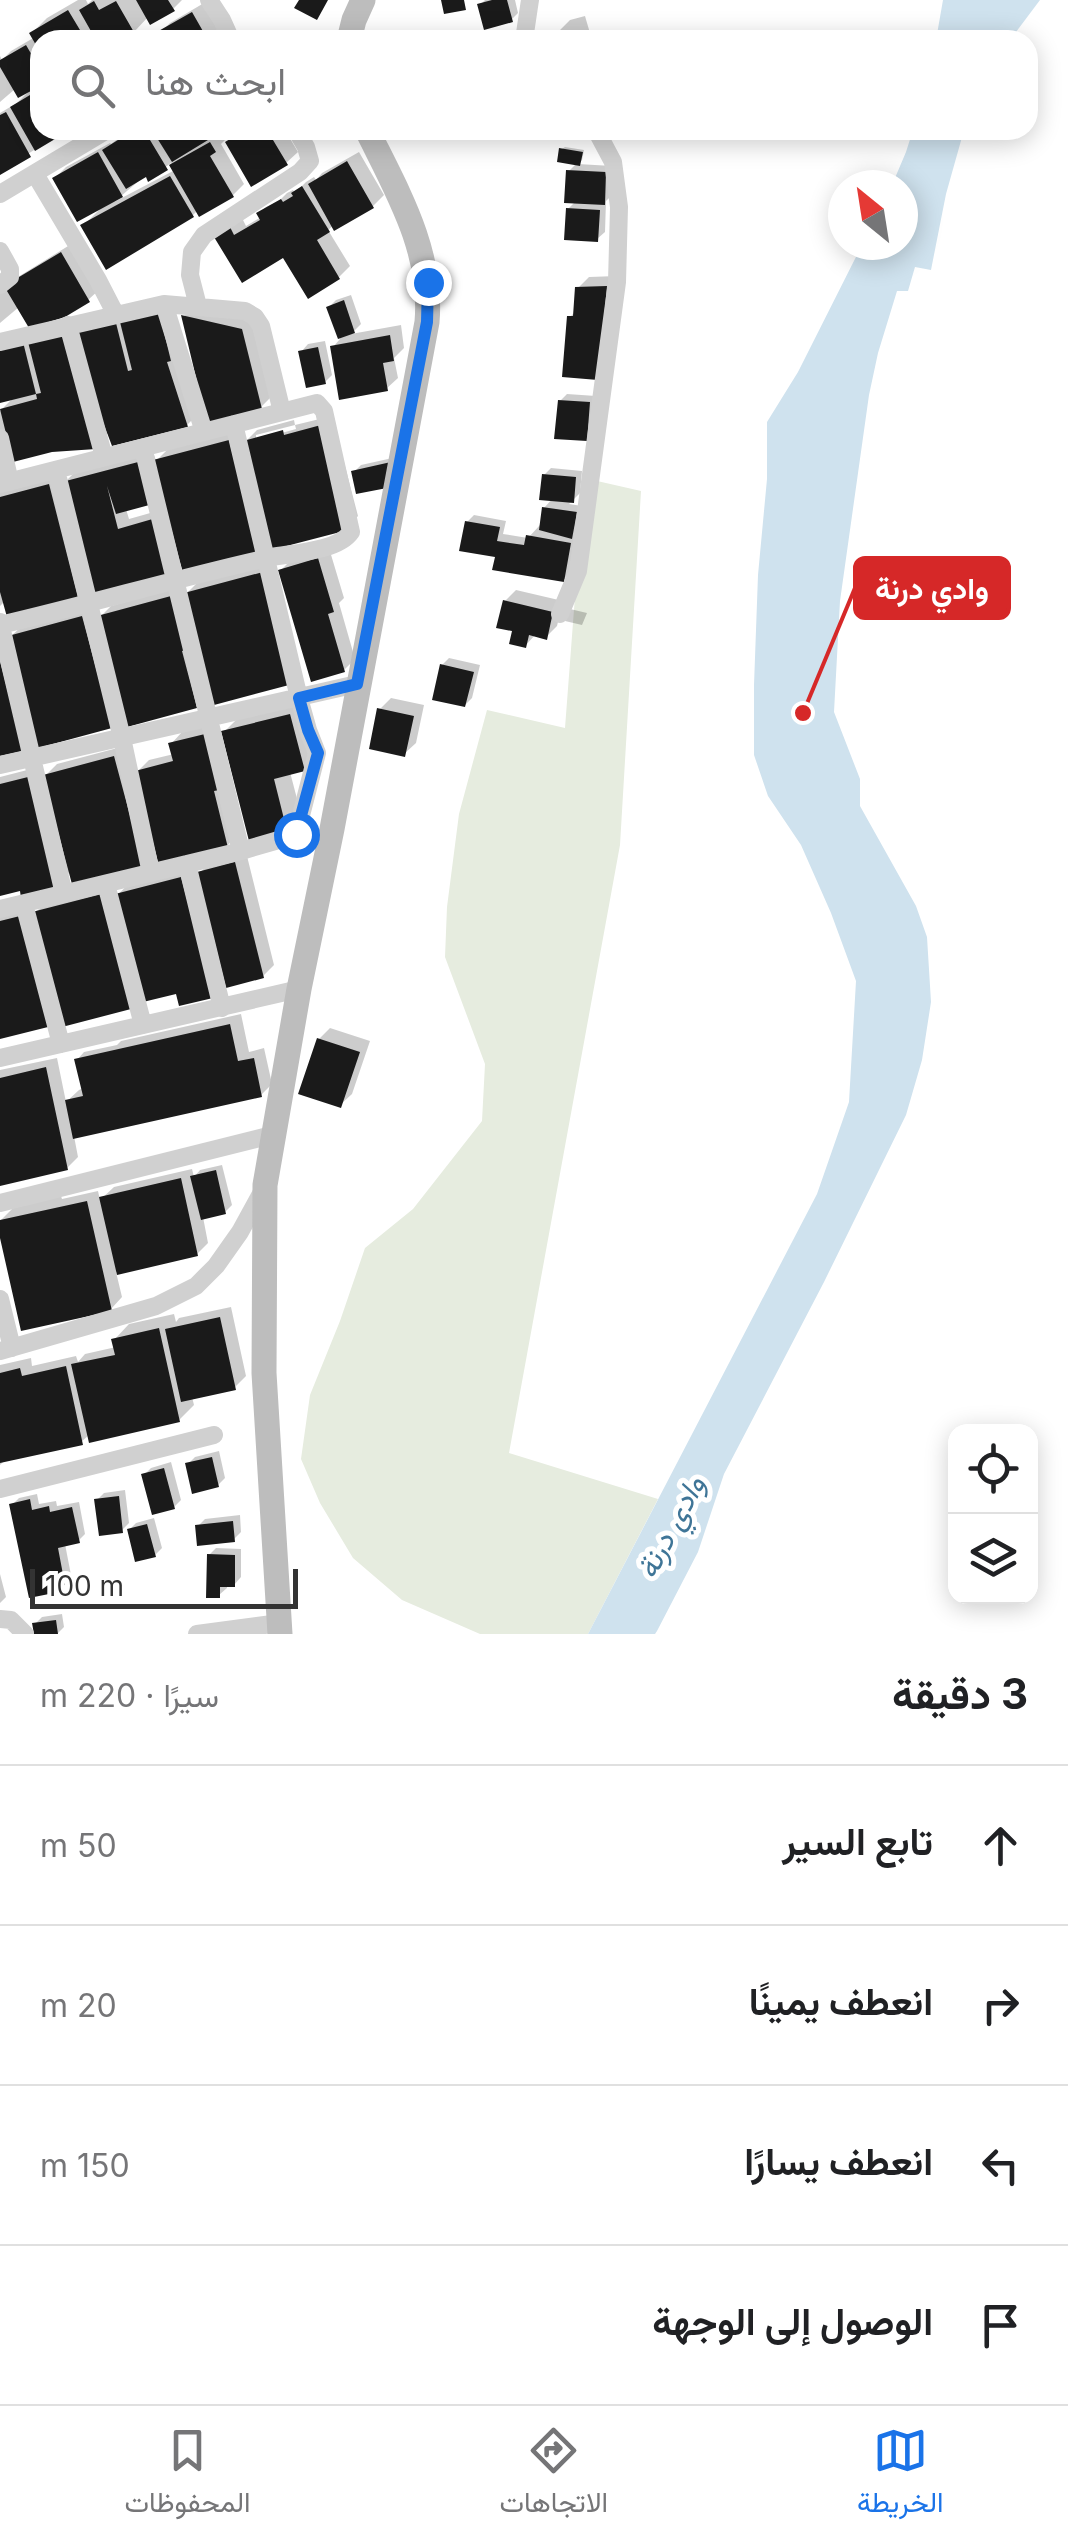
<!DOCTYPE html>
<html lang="ar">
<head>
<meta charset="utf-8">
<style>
	:root { --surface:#fff; --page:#f6f6f6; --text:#202124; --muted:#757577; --line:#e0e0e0; --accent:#1a73e8 }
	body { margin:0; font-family:Inter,Vazirmatn,sans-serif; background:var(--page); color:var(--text); direction:rtl }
	.controls { position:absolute; right:30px; bottom:30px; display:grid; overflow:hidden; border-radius:20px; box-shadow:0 5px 25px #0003 }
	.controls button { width:90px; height:90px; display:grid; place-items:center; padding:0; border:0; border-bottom:2px solid var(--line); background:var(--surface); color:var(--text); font:50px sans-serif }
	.compass { position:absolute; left:828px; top:170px; width:90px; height:90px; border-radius:50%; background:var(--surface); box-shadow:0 5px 25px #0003; rotate:330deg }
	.scale { position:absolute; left:30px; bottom:25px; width:268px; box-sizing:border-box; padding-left:10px; border:5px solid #333; border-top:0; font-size:28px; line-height:35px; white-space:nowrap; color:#333; -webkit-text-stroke:8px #fff; paint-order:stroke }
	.stop { position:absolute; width:30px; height:30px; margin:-22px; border:8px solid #1a73e8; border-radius:50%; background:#fff }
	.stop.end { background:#1a73e8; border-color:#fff; box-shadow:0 2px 10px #0008 }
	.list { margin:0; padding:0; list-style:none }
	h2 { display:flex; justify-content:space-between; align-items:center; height:130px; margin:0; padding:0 40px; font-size:42px }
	h2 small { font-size:32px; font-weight:400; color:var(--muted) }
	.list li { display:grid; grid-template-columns:65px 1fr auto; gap:30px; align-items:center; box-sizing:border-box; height:160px; padding:0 40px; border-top:2px solid var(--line) }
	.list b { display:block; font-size:38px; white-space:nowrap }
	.list em { font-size:32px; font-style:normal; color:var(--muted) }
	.icon { flex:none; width:55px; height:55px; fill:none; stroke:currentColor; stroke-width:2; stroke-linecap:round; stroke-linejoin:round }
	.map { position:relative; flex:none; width:1068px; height:1634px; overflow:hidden; direction:ltr }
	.search { position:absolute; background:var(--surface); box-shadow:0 5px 25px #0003; left:30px; right:30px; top:30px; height:110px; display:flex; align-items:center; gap:25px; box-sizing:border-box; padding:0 35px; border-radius:30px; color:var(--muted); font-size:38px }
	.sheet { height:770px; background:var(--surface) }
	nav { display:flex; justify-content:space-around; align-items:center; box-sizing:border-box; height:140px; border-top:2px solid var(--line); background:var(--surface); font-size:28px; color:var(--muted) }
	nav a { display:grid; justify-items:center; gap:5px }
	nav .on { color:var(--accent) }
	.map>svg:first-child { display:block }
	.green { fill:#e6ecdf }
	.water { fill:#cfe2ee }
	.shadow { fill:#0003; fill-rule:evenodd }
	.building { fill:#1a1a1a }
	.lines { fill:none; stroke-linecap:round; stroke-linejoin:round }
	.street { stroke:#d0d0d0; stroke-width:18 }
	.secondary { stroke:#bdbdbd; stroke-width:25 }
	.route { stroke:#1a73e8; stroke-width:12 }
	.labels { text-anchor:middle; stroke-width:10; stroke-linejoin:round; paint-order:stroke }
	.water-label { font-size:30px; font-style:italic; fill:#3f7597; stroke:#fff }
	.leader { fill:none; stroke:#d62828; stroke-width:4 }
	.callout-dot { fill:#d62828; stroke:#fff; stroke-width:4 }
	.callout { fill:#d62828; stroke:#d62828; stroke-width:4 }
	.callout-label { font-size:30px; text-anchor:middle; font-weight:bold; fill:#fff }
</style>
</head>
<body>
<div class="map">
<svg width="1068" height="1634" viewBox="0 0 1068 1634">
	<rect width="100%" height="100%" fill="#fff"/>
	<!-- green -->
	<path class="green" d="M584,478l57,13 -21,354 -111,608 149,46 -70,135h-108l-78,-34 -49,-42 -33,-55 -19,-44 9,-64 30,-74 25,-73 48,-39 69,-88 3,-57 -40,-107 2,-50 12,-93 28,-104 78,18z"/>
	<!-- water -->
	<path class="water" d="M943,0h97l-30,40h-74z
		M913,130h51l-18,64 -15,76 -16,-3 -7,24h-11l-19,62 -9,42 -29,206 -6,111 26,67v27l56,100 11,31 4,65 -9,58 -16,55 -82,167 -100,192 -26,78 -41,79 -2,3h-67l229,-440 32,-92 7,-121 -25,-68 -30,-68 -33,-49 -14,-41v-70l4,-110 9,-96v-57l31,-50 64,-127h41v-60h-11l14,-33z"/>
	<!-- shadow -->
	<path class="shadow" d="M78,0h8l2,4 4,-4h90l-9,9 -25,8 -14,15 -15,8h-79v90h25l-65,42v-59l17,-10 12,-12 -14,-2 -15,13v-46l2,4 9,-9 24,-14 -3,-4 15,-15z
		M485,0h30l3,13 -7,7 -31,-15z
		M204,3l18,32 -5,5h-55l-3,-6 11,-11z
		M585,16l7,24h-31l-2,-9 11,-11z
		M130,130h105l-11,6 2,3 -5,5 23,40 -11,11 -35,15 -5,5 -110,11 18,-18 -46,-30 11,-11 44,-24 1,1zM171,163l4,7 -61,32 33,-28 2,5z
		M240,130h45l13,22 -12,11 -58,-21z
		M565,147l19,3 -2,10 -4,4 34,2 -1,30 -5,5 -1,31 -8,7 -29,-30 8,-8 -7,-30 8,-8 -15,-14z
		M359,152l25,43 -11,11 -39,19 -6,5 22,36 -11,11 -40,-27 -82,-13 25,-19 4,8 15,-9 -2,-3 7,-7 14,-7 7,-7 6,-3 2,3 11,-11 8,-5 2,3 6,-7z
		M73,243l27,46 -12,11 -69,7 -19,16v-35z
		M617,276l-6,50 -41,-9 6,-6 2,-23 11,-11z
		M351,295l10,29 -10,10 50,-9 3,23 -10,10 4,20 -12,11 -53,-42 7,-8 -11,-32 7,-7z
		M169,298l29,116 -11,11 -78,7 -14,15 -95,9v-45l14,-14 -14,4v-59z
		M195,305l58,14 19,77 -11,11 -77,-91z
		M325,341l7,34 -7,7 -24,-30 7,-8z
		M567,394l29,2 -3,36 -7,7 -26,-38z
		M332,416l26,100 -11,12 -165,34 -12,12 -79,8 -14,14 -72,5 -5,5v-116l60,-15 2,10 14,-14 77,-20 3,10 12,-12 72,-19 3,14 14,-14 37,-10 1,5zM295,425l1,4 -40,11v-5zM164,490l4,18 -39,11 -3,-10z
		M397,457l-3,21 -40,-6 7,-7z
		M551,468l31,3 -2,22 -11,11 13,2 -7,62 -11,11 -66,-24 -31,-33 7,-7 32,6 -3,13 25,4 12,-13 4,-17 9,-10 -9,-23z
		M329,548l15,50 -5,5 16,56 -11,11 -63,-98 -3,1 14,-14z
		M274,562l-67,132 -11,11 -196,49v-127l9,11 13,-12 71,-20 4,14 14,-14 71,-20 2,10 14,-14z
		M516,590l47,11 -6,25 -11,11 -10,-3 -11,12 -10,-17 -10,-28z
		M570,609l17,4 -5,12 -17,-4z
		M449,658l31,7 -8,33 -7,7 -23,-40z
		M391,698l33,7 -8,38 -12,11 -24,-45z
		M305,700l14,53 -16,16 -13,3 11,42 -15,15 -62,-97 15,-15z
		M216,724l22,110 -11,12 -89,-75 11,-11 25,-6 -3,-10 11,-12z
		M125,746l29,109 -83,16 -15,15 -34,2 -22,6v-117l39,-10 3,12 15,-15z
		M246,852l28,113 -11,11 -63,-103 11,-12z
		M192,867l-14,124 -118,20 -60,26v-123l31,-8 2,9 13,-13 66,-17 4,12 13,-14z
		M241,1014l8,38 15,-4 8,36 -11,11 -187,41 4,21 -11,11 -67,15v-113l57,-12 9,44 13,-12 4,-2 -6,-28 7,-8 33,-7 4,-4z
		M330,1028l40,13 -18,53 -12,11 -21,-66z
		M222,1165l10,40 -7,7 -22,5 5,26 -11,11 -81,18 6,25 -11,12 -111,-82v-6l14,-14 47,-11 1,3 36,-8 2,9 14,-13 78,-18 2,8 6,-7z
		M231,1307l15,69 -11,11 -43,10 2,8 -15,15 -90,15 -8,7 -75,17 -6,6v-100l31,-7 1,8 44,-10 2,6 7,-8 31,-7 -2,-7 15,-16 45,-10 2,8 3,-4z
		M219,1451l6,27 -7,7 -30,-21 7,-7z
		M171,1462l10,38 -7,7 -30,-32 7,-7z
		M125,1490l4,33 -7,7 -25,-30 7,-7z
		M37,1494l2,10 17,-3 1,5 22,-4 6,32 -7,7 -13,3 6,31 -7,7 -9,2 -7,7 -36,-86 7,-7z
		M240,1515l1,17 -7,7 -36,-13 7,-7z
		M154,1518l8,30 -7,7 -26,-25 7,-7z
		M216,1548l25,1v28l-7,8 -7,-1v4l-8,7 -10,-40z
		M0,1574l6,23 -6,6z
		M62,1614l2,13 -7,7h-21l-1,-10 7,-7z"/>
	<!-- building -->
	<path class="building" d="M136,0h32l7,11 -25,14z
		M299,0h29l-11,20 -23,-12z
		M441,0h23l2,10 -22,4z
		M492,0h15l6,22 -29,8 -7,-26z
		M94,1l5,9 17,-9 19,33 -11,6h-28l-17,-30z
		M68,10l18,30h-46v12l-11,-19z
		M192,12l16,28h-49l-4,-7z
		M26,45l14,24v17l-22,12 -18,-31v-7z
		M40,89v41h30l-35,21 -25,-44z
		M6,112l25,45 -31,18v-60z
		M127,130h17l24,40 -20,12 -2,-5 -20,12 -24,-39 27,-17z
		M152,130h49l7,10 -36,22z
		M245,130h22l21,35 -37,22 -26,-45z
		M210,142l6,10 -6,4 24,41 -35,20 -30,-52z
		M559,148l24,4 -3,14 -23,-4z
		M98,152l25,45 -46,25 -25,-44z
		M347,161l27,47 -40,23 -26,-47z
		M566,170l40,2 -1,33 -41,-2z
		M170,176l24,41 -88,53 -26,-45z
		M302,186l28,46 -13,8 23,39 -32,20 -25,-41 -41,25 -28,-46 16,-10 4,8 26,-15 -4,-7 25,-14 2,3 10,-6 -2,-3z
		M566,208l34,2 -2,32 -34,-2z
		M61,252l29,50 -25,15 -36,11 -25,-42z
		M607,286l-9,94 -36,-3 5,-61h6l2,-29z
		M344,300l11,33 -17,6 -12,-32z
		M158,308l13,53 -4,1 21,65 -76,19 -24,-64 -14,-53 41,-10 13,52 4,-1 -13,-52z
		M181,315l61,14 20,80 -55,14z
		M64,333l32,116 -44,3 -39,10 -13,-53 37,-10 -1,-5 -36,9v-55l23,-6 13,52 5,-1 -13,-51z
		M390,335l4,26 -11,2 5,28 -49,9 -9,-54z
		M318,347l8,37 -20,4 -8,-37z
		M558,400l32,2 -3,39 -33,-2z
		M321,425l27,105 -77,20 -28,-109 40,-11 1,5z
		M229,440l29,114 -75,19 -30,-113z
		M142,461l11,43 -37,10 -9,-28 11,43 38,-11 15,59 -78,21 -31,-116z
		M391,462l-4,26 -31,6 -5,-23z
		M542,474l34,3 -2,26 -35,-3z
		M49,484l29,114 -71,19 -7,-25v-95z
		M542,507l35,5 -5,27 -33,-9z
		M465,521l35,6 -3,14 27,4 2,-10 45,8 -7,39 -72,-12 3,-13 -36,-6z
		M318,558l16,54 -6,2 17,58 -34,10 -33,-112z
		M263,572l26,113 -75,20 -30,-112z
		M171,596l14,54 -3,1 15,57 -70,19 -30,-111z
		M503,600l50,12 -6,28 -18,-5 -3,13 -17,-4 3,-13 -16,-3z
		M82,616l30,112 -74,20 -30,-112z
		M0,661l23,90 -23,5z
		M440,664l34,8 -9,35 -33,-7z
		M377,708l37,8 -9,41 -36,-8z
		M290,714l15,57 -31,8 13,52 -38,10 -28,-110z
		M205,734l14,56 -5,1 14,57 -69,18 -24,-95 38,-10 -5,-18z
		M114,756l30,112 -71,20 -30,-113z
		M28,777l29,111 -36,10 -1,-7 -20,5v-112z
		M235,862l29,116 -38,10 -29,-116z
		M181,877l32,121 -34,8 -3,-12 -33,8 -28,-108z
		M102,894l29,115 -69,18 -30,-115z
		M20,916l28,111 -48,12v-118z
		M230,1024l8,37 16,-3 8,39 -189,42 -8,-39 18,-4 -9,-37z
		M317,1038l43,14 -19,56 -43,-14z
		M46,1067l22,103 -68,16v-108z
		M216,1170l10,44 -25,6 -11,-44z
		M181,1178l17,78 -81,19 -18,-78z
		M87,1201l25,110 -91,20 -21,-93v-18z
		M220,1317l16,73 -55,12 -16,-73z
		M159,1328l21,94 -91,21 -18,-79 44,-9 -4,-16z
		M66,1366l17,79 -83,18v-90l20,-5 2,8z
		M212,1457l7,30 -27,7 -7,-31z
		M164,1468l11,41 -23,6 -11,-41z
		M119,1496l4,37 -24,3 -5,-37z
		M30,1499l2,11 17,-4 1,6 22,-5 8,36 -22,5 7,37 -17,3 1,6 -20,4 -20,-94z
		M233,1521l2,21 -38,4 -2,-21z
		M147,1524l9,33 -21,5 -8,-33z
		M207,1554l28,1v32h-15v11h-14z
		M56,1620l2,14h-24l-2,-11z"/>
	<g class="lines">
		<!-- street -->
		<path class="street" d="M209,0l13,20 9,20
			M524,40l6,-40
			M35,174l63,106 17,33
			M0,194l107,-64
			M0,251l10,18v8l-10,8
			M164,304l40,128
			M198,306l-8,-31 2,-23 12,-17 96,-63 10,-11 -4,-14 -10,-17
			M68,325l36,132
			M0,342l164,-38 81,7 10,6 6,9 21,86
			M0,438l10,44
			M143,448l98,403
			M56,470l66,268 29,135
			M0,484l317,-81 7,8 27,121c-13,19 -57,21 -79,25 -91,20 -181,47 -272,68
			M560,614l18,-43 39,-289 2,-75 -6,-45 -17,-32
			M0,622l64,272
			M0,765l357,-81
			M187,864l35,144
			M106,884l37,141
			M24,904l37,140
			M0,909l241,-58 55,-16 21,-82 -9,-23 -9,-32 -65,-274
			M0,1058l299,-69
			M0,1203l272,-68
			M0,1299l12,49
			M0,1351l156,-45 40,-20 20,-20 24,-34 23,-42
			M0,1489l214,-54
			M0,1619l11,1 14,14
			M197,1634l83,-11"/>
		<!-- secondary -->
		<path class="secondary" d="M349,40l5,-20 9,-20
			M280,1634l-16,-261 1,-188 34,-196 33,-160 95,-507c6,-71 -30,-131 -60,-192"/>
	</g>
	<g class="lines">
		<!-- route -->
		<path class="route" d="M296,834l22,-81 -10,-23 -9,-32 58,-14 70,-362 1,-40"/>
	</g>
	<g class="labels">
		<!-- water labels -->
		<g class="water-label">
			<text transform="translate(671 1527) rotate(-62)" y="10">وادي درنة</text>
		</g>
	</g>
	<!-- callouts -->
	<path class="leader" d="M803 713L855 588"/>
	<circle class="callout-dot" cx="803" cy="713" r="10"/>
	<rect class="callout" x="855" y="558" width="154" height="60" rx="10"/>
	<g class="callout-label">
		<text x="932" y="599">وادي درنة</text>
	</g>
</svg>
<div class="controls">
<button><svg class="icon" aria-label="locate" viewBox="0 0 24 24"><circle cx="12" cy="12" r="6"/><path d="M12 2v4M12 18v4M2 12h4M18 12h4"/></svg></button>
<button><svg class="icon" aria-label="layers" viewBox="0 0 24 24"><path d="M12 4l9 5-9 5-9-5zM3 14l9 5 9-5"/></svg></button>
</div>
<svg class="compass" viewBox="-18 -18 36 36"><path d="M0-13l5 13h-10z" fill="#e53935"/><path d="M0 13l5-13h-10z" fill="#757577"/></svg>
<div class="scale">100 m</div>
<div class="stop" style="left:296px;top:834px"></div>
<div class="stop end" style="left:428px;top:282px"></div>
<div class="search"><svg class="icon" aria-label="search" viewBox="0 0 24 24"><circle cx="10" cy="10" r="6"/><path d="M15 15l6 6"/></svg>ابحث هنا</div>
</div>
<section class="sheet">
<h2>3 دقيقة<small>سيرًا · 220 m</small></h2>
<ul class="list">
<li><svg class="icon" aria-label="ahead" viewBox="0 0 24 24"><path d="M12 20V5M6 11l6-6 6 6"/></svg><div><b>تابع السير</b></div><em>50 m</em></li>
<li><svg class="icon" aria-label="right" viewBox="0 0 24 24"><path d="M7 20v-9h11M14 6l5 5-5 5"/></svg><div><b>انعطف يمينًا</b></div><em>20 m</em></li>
<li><svg class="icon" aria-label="left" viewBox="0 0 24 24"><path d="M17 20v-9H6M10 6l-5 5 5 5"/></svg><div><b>انعطف يسارًا</b></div><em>150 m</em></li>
<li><svg class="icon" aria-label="arrive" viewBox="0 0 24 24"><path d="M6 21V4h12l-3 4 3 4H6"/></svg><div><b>الوصول إلى الوجهة</b></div></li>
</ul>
</section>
<nav>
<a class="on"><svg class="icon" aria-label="map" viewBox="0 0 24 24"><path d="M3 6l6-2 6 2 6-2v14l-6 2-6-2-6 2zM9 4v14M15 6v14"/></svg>الخريطة</a>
<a><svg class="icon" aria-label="directions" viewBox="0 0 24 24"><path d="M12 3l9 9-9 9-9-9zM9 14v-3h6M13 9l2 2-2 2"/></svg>الاتجاهات</a>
<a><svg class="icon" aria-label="saved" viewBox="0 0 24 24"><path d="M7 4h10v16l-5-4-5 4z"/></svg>المحفوظات</a>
</nav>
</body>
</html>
